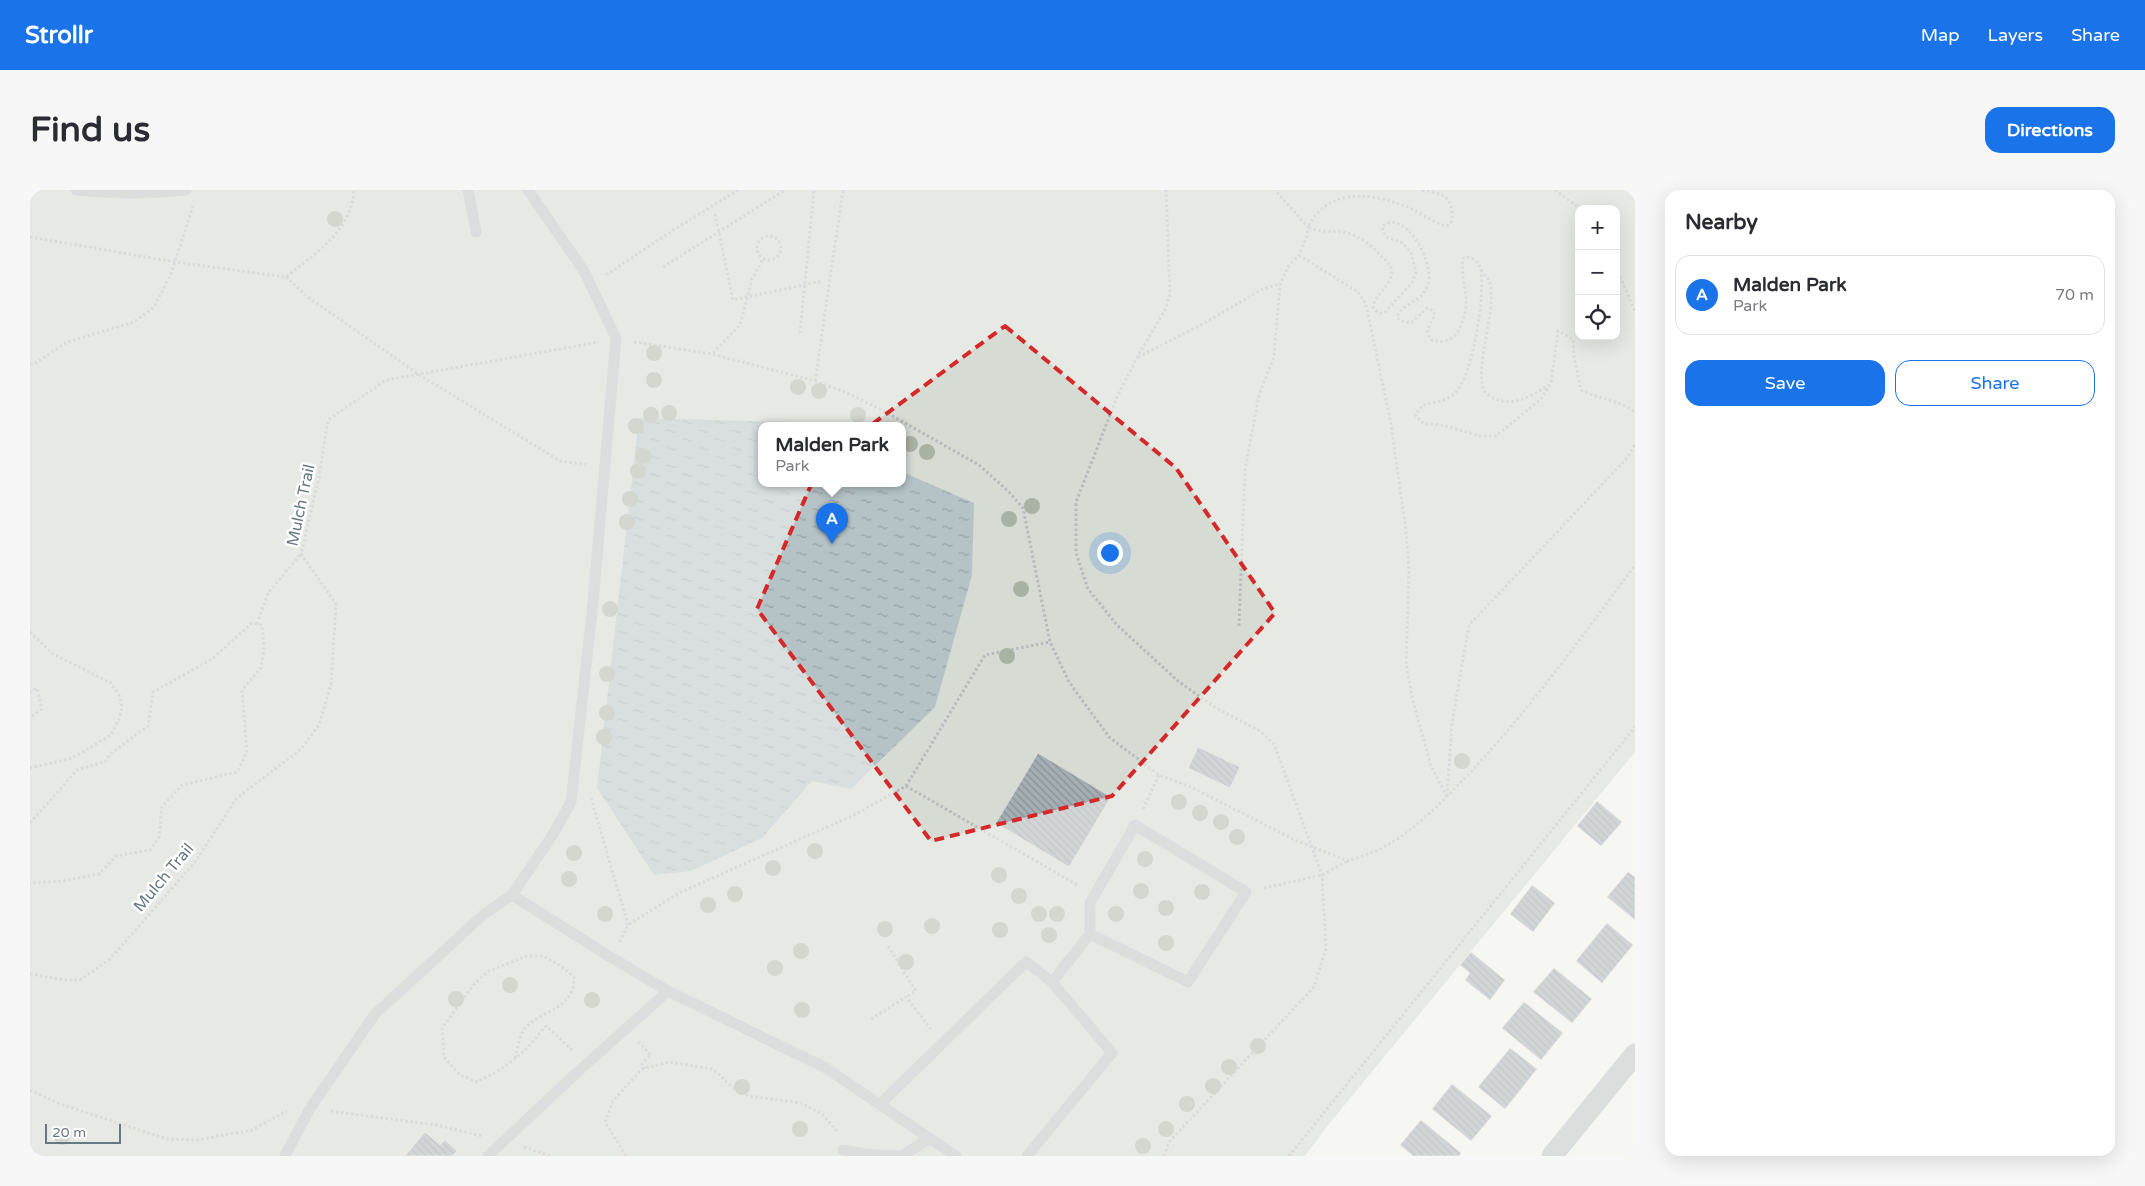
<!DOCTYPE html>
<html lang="en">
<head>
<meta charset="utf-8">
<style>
	:root { --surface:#fff; --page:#f7f7f7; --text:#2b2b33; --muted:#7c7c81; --line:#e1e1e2; --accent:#1a73e8 }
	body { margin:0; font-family:"Varela Round",sans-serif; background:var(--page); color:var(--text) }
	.controls { position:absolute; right:15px; top:15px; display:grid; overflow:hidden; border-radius:10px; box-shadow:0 5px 20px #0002 }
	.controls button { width:45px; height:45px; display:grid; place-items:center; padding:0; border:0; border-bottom:1px solid var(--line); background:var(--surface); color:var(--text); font:25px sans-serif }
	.scale { position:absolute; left:15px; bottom:12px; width:76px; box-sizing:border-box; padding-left:5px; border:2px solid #677983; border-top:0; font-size:14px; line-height:18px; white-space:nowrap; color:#677983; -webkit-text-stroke:4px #fff; paint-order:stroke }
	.you { position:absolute; left:1079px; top:362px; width:18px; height:18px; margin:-12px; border:4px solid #fff; border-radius:50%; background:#1a73e8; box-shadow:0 0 0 8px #1a73e833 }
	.badge { display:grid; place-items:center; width:32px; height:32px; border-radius:50%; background:var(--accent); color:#fff; font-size:16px; font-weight:700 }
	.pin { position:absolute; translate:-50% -41px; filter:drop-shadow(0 1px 2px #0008) }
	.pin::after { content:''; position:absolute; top:26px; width:18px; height:15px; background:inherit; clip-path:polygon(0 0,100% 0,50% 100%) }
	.popup { position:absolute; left:728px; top:232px; width:148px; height:65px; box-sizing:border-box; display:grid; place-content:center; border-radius:10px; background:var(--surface); filter:drop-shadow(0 1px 4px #0005); font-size:16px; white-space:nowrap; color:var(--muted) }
	.popup b { font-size:19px; color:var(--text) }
	.popup::after { content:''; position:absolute; left:50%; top:100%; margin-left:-10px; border:10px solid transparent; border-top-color:var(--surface) }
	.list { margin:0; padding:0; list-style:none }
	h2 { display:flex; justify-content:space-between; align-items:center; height:65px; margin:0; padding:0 20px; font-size:21px }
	h2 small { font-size:16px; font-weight:400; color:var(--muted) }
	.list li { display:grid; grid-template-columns:32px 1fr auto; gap:15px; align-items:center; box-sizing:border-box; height:80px; margin:0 10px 10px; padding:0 10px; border:1px solid var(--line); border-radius:15px }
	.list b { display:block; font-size:19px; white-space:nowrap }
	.list p { margin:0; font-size:16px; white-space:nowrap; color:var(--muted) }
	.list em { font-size:16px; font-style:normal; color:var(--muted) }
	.actions { display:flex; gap:10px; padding:15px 20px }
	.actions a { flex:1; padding:11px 0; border:1px solid var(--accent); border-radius:15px; text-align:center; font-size:18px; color:var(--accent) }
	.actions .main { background:var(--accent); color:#fff }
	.icon { flex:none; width:28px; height:28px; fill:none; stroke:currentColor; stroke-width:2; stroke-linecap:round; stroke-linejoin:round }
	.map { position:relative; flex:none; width:1605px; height:966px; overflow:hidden; border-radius:15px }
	header { display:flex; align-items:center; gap:30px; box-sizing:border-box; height:70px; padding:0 25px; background:var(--accent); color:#fff }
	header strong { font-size:24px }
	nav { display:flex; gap:28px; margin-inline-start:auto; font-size:18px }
	.intro { display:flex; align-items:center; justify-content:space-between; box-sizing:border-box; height:120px; padding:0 30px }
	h1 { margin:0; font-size:35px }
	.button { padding:12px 22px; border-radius:15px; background:var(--accent); color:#fff; font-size:18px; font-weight:700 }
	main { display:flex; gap:30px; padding:0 30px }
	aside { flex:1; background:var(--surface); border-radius:15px; box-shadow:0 5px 20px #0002 }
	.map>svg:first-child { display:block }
	.park { fill:#d6dbd3; fill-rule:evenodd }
	.water { fill:url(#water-ripples) }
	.building { fill:url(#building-back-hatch); stroke:#d8d8d6 }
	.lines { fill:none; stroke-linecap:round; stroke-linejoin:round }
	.path { stroke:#b8bbbd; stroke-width:3; stroke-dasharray:2.5 2.5; stroke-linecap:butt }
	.service { stroke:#bdc2c5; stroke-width:11 }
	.minor { stroke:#bdc2c5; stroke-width:21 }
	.tree { fill:#aab2a5 }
	.marked { fill:none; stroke:#d62828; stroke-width:4; stroke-dasharray:10 6; stroke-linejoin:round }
	.labels { text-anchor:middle; stroke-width:5; stroke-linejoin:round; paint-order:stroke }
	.street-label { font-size:16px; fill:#677983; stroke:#fff }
</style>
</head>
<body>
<header>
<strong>Strollr</strong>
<nav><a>Map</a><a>Layers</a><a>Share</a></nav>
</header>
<div class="intro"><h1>Find us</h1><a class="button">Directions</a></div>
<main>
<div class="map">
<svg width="1605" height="966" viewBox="0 0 1605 966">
	<defs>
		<pattern id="water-ripples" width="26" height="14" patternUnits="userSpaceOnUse" patternTransform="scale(1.25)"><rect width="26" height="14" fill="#b5c3c6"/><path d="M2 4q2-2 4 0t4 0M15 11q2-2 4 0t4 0" fill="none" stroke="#97a3a6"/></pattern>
		<pattern id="building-back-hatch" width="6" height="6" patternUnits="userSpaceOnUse" patternTransform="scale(1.25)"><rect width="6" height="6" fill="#a5aeb3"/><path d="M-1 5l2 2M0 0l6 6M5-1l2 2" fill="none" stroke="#8a9297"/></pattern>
	</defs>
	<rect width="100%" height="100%" fill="#f6f6f3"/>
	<!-- park -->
	<path class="park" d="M0,0h1605v562l-306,372 -24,32h-1275zM1549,19h37v127h-37zM732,235h140v58h-140z"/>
	<!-- water -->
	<path class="water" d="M609,228l149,4 8,3h-34v58h140v-11l72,31 -2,72 -37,132 -84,82 -39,-8 -50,57 -71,33 -37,4 -57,-87z"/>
	<!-- building -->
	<path class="building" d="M1168,557l42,20 -10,21 -42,-20z
		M1008,563l73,44 -42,70 -73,-44z
		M1567,611l25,21 -21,24 -24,-20z
		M1598,682l7,5v43l-28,-23z
		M1502,695l23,18 -22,29 -23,-18z
		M1577,733l26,22 -31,38 -26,-22z
		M1441,762l34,28 -15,20 -25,-20 5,-7 -10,-8z
		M1524,778l38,31 -20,24 -39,-31z
		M1494,812l39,31 -22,27 -39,-32z
		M1480,858l27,21 -32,40 -27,-22z
		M1422,894l40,32 -21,25 -39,-32z
		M1391,930l40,33 -2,3h-46l-13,-11z
		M395,942l15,13 5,-5 12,11 -5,5h-47z"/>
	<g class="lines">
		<!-- path -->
		<path class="path" d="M1392,0c22,4 31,6 30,31l-5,5c-15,-3 -28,-15 -42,-20 -38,-15 -79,-16 -97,21 10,6 23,4 34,5 16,2 30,14 40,25 5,4 10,8 10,16 -2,14 -17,22 -19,34 3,4 5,7 11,6l28,-30 4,-10 -5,-21 -10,-10 -15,-5 -4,-10c21,-21 53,34 46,57 -6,20 -24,17 -31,33l4,4 10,2 16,-15 5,2 3,5 -8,15 3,9c23,10 34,-13 36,-33 1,-16 -6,-33 -3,-48l6,-1c6,3 11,6 12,14 4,24 -8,105 -26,122 -8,8 -21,10 -32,12l-8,10 9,9 18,1 38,11h16l45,-37 10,-16 7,-52 15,8 1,18 7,33c18,9 38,10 54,22
			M1525,0l26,19
			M685,24l18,86 90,-19
			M727 58a12 12 0 1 1 24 0a12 12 0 1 1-24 0Z
			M0,47l145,25 111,15c28,-23 66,-46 68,-87
			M1269,65l59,37 8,12 25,120 15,107 3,40 -3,93 7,37 18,65 16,31
			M633,77l122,-77
			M1586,77l19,45
			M1451,80c3,4 8,8 9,13 7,25 -16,87 -6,107 2,5 10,9 15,10 17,6 36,-6 49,-15
			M576,85l66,-44 66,-41
			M256,87l22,20 110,77 142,87 28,4
			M770,143l14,-143
			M604,152l78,12 103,27 30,11 37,18 97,55 30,27 14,16 27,134 19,40 40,55 50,38 32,12 106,54 51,20c11,-4 22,-7 32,-12 33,-17 59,-44 84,-70 63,-66 117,-141 171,-214
			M683,163l27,-28 12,-46 11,-20
			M1108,167l63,-32 62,-36 17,-5
			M0,174h4l33,-22 67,-20 20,-15 17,-33 22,-68
			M785,191l28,-191
			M227,434l11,-31 33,-39
			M1209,436l6,-156 14,-75 15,-38 6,-73 9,-18 10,-11 8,-19 1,-9 -33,-37
			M0,442l23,22 58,29 8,12 3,11 -2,11 -9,18 -39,23 -42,10
			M0,503l7,-5 5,21 -12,9
			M876,596l173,100
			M1417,606l5,-73 17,-98 158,-167 8,-13
			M561,608l37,127
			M1113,619l16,-34
			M0,633l47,-53 28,-8 5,-8 38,-28 5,-34 59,-33 40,-36 10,2 2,22 -3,21 -19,22 5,62 -10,20 -55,13 -20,22 -3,30 -9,13 -34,6 -17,18 -36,7 -33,2
			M1234,698l58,-13 26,-14
			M590,752l8,-17 51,-32 175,-78 52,-29 79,-131 65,-13
			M858,756l28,45 -10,6
			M0,784l35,6h15l30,-21 85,-97 42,-64 64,-49 18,-24 12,-40 5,-81 -35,-50 18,-77 9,-57 58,-40 213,-38
			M841,829l35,-22 25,32
			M608,852l13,13 -9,9 3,5
			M485,868c3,-10 4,-22 10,-30 16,-18 50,-18 49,-51l-16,-13 -15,-8h-16l-38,15 -14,12 -33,45 2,29 16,18 17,7c19,-9 38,-21 53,-37 6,-6 10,-13 16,-19l27,25
			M0,900l30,14 107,35 30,1 55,-10 35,-19
			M301,921l105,14 46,11
			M494,957l26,9
			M596,966l-21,-34 8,-21 29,-32 27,-7 44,7 19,18 16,9 53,7 21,11 16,18
			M1134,966l5,-14 145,-155 12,-38 -4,-74 -48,-131 -14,-13 -47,-25 -35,-25 -61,-56 -29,-36 -12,-36v-51l41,-105 22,-43 26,-44 5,-16 -4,-104
			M1259,966l346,-429"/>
		<!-- service -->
		<path class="service" d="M46,0c36,4 73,4 110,0
			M438,0l8,42
			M482,705l100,63 56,33 158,77 130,88
			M1022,792l38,-48v-31l45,-78 111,67 -58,90 -98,-48
			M850,914l146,-142 26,20 60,71 -85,103
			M813,960l22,4 35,2
			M255,966l24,-46 66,-96 108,-99 29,-20 40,-59 19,-34 22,-199 23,-265 -32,-67 -56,-81
			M458,966l83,-78 97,-87
			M872,966l28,-18"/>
		<!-- minor -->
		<path class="minor" d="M1522,966l83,-102"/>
	</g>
	<!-- trees -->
	<g class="tree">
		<circle cx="305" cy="29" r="8"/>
		<circle cx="624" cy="163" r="8"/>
		<circle cx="624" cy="190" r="8"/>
		<circle cx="768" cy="197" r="8"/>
		<circle cx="789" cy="201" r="8"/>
		<circle cx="639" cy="223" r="8"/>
		<circle cx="621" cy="225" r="8"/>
		<circle cx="828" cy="225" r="8"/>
		<circle cx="606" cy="236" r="8"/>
		<circle cx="880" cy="254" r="8"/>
		<circle cx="897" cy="262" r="8"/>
		<circle cx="613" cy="266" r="8"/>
		<circle cx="608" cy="281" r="8"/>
		<circle cx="600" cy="309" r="8"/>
		<circle cx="1002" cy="316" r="8"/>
		<circle cx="979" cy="329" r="8"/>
		<circle cx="597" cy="332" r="8"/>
		<circle cx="991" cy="399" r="8"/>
		<circle cx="580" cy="419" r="8"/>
		<circle cx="977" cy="466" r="8"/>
		<circle cx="577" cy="484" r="8"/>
		<circle cx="577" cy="523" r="8"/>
		<circle cx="574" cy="547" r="8"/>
		<circle cx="1432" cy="571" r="8"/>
		<circle cx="1149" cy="612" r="8"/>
		<circle cx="1170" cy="623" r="8"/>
		<circle cx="1191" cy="632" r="8"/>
		<circle cx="1207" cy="647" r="8"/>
		<circle cx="785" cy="661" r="8"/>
		<circle cx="544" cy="663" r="8"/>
		<circle cx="1115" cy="669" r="8"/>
		<circle cx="743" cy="678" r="8"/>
		<circle cx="969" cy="685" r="8"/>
		<circle cx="539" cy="689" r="8"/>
		<circle cx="1111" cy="701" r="8"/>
		<circle cx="1172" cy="702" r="8"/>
		<circle cx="705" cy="704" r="8"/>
		<circle cx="989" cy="706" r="8"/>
		<circle cx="678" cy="715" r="8"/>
		<circle cx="1136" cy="718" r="8"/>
		<circle cx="575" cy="724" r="8"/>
		<circle cx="1009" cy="724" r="8"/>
		<circle cx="1027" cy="724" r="8"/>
		<circle cx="1086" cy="724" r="8"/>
		<circle cx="902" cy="736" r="8"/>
		<circle cx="855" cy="739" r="8"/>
		<circle cx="970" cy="740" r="8"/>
		<circle cx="1019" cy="745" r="8"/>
		<circle cx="1136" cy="753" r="8"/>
		<circle cx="771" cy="761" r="8"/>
		<circle cx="876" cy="772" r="8"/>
		<circle cx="745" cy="778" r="8"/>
		<circle cx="480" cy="795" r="8"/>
		<circle cx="426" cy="809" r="8"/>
		<circle cx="562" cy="810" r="8"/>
		<circle cx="772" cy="820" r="8"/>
		<circle cx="1228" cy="856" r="8"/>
		<circle cx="1199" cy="877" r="8"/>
		<circle cx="1183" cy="896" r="8"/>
		<circle cx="712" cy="897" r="8"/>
		<circle cx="1157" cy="914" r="8"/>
		<circle cx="770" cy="939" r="8"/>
		<circle cx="1136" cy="939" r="8"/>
		<circle cx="32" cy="947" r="8"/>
		<circle cx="1113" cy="956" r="8"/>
	</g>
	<!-- marked area -->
	<path d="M0 0H1605V966H0ZM975,136l171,142 99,145 -163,183 -181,45 -174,-232 64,-147z" fill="#f6f6f3" fill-opacity=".55" fill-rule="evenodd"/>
	<path class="marked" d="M975,136l171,142 99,145 -163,183 -181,45 -174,-232 64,-147z"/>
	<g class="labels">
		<!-- street labels -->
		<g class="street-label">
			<text transform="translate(270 315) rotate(-78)" y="6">Mulch Trail</text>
			<text transform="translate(133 687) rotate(-50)" y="6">Mulch Trail</text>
		</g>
	</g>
</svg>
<div class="controls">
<button>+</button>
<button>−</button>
<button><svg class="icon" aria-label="locate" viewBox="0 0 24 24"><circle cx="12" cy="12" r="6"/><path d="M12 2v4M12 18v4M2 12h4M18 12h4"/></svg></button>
</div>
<div class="scale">20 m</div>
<div class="you"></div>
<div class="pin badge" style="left:802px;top:354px">A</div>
<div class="popup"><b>Malden Park</b>Park</div>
</div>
<aside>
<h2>Nearby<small></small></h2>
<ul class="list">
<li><span class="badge">A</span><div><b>Malden Park</b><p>Park</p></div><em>70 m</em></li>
</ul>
<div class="actions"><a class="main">Save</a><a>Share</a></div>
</aside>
</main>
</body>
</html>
